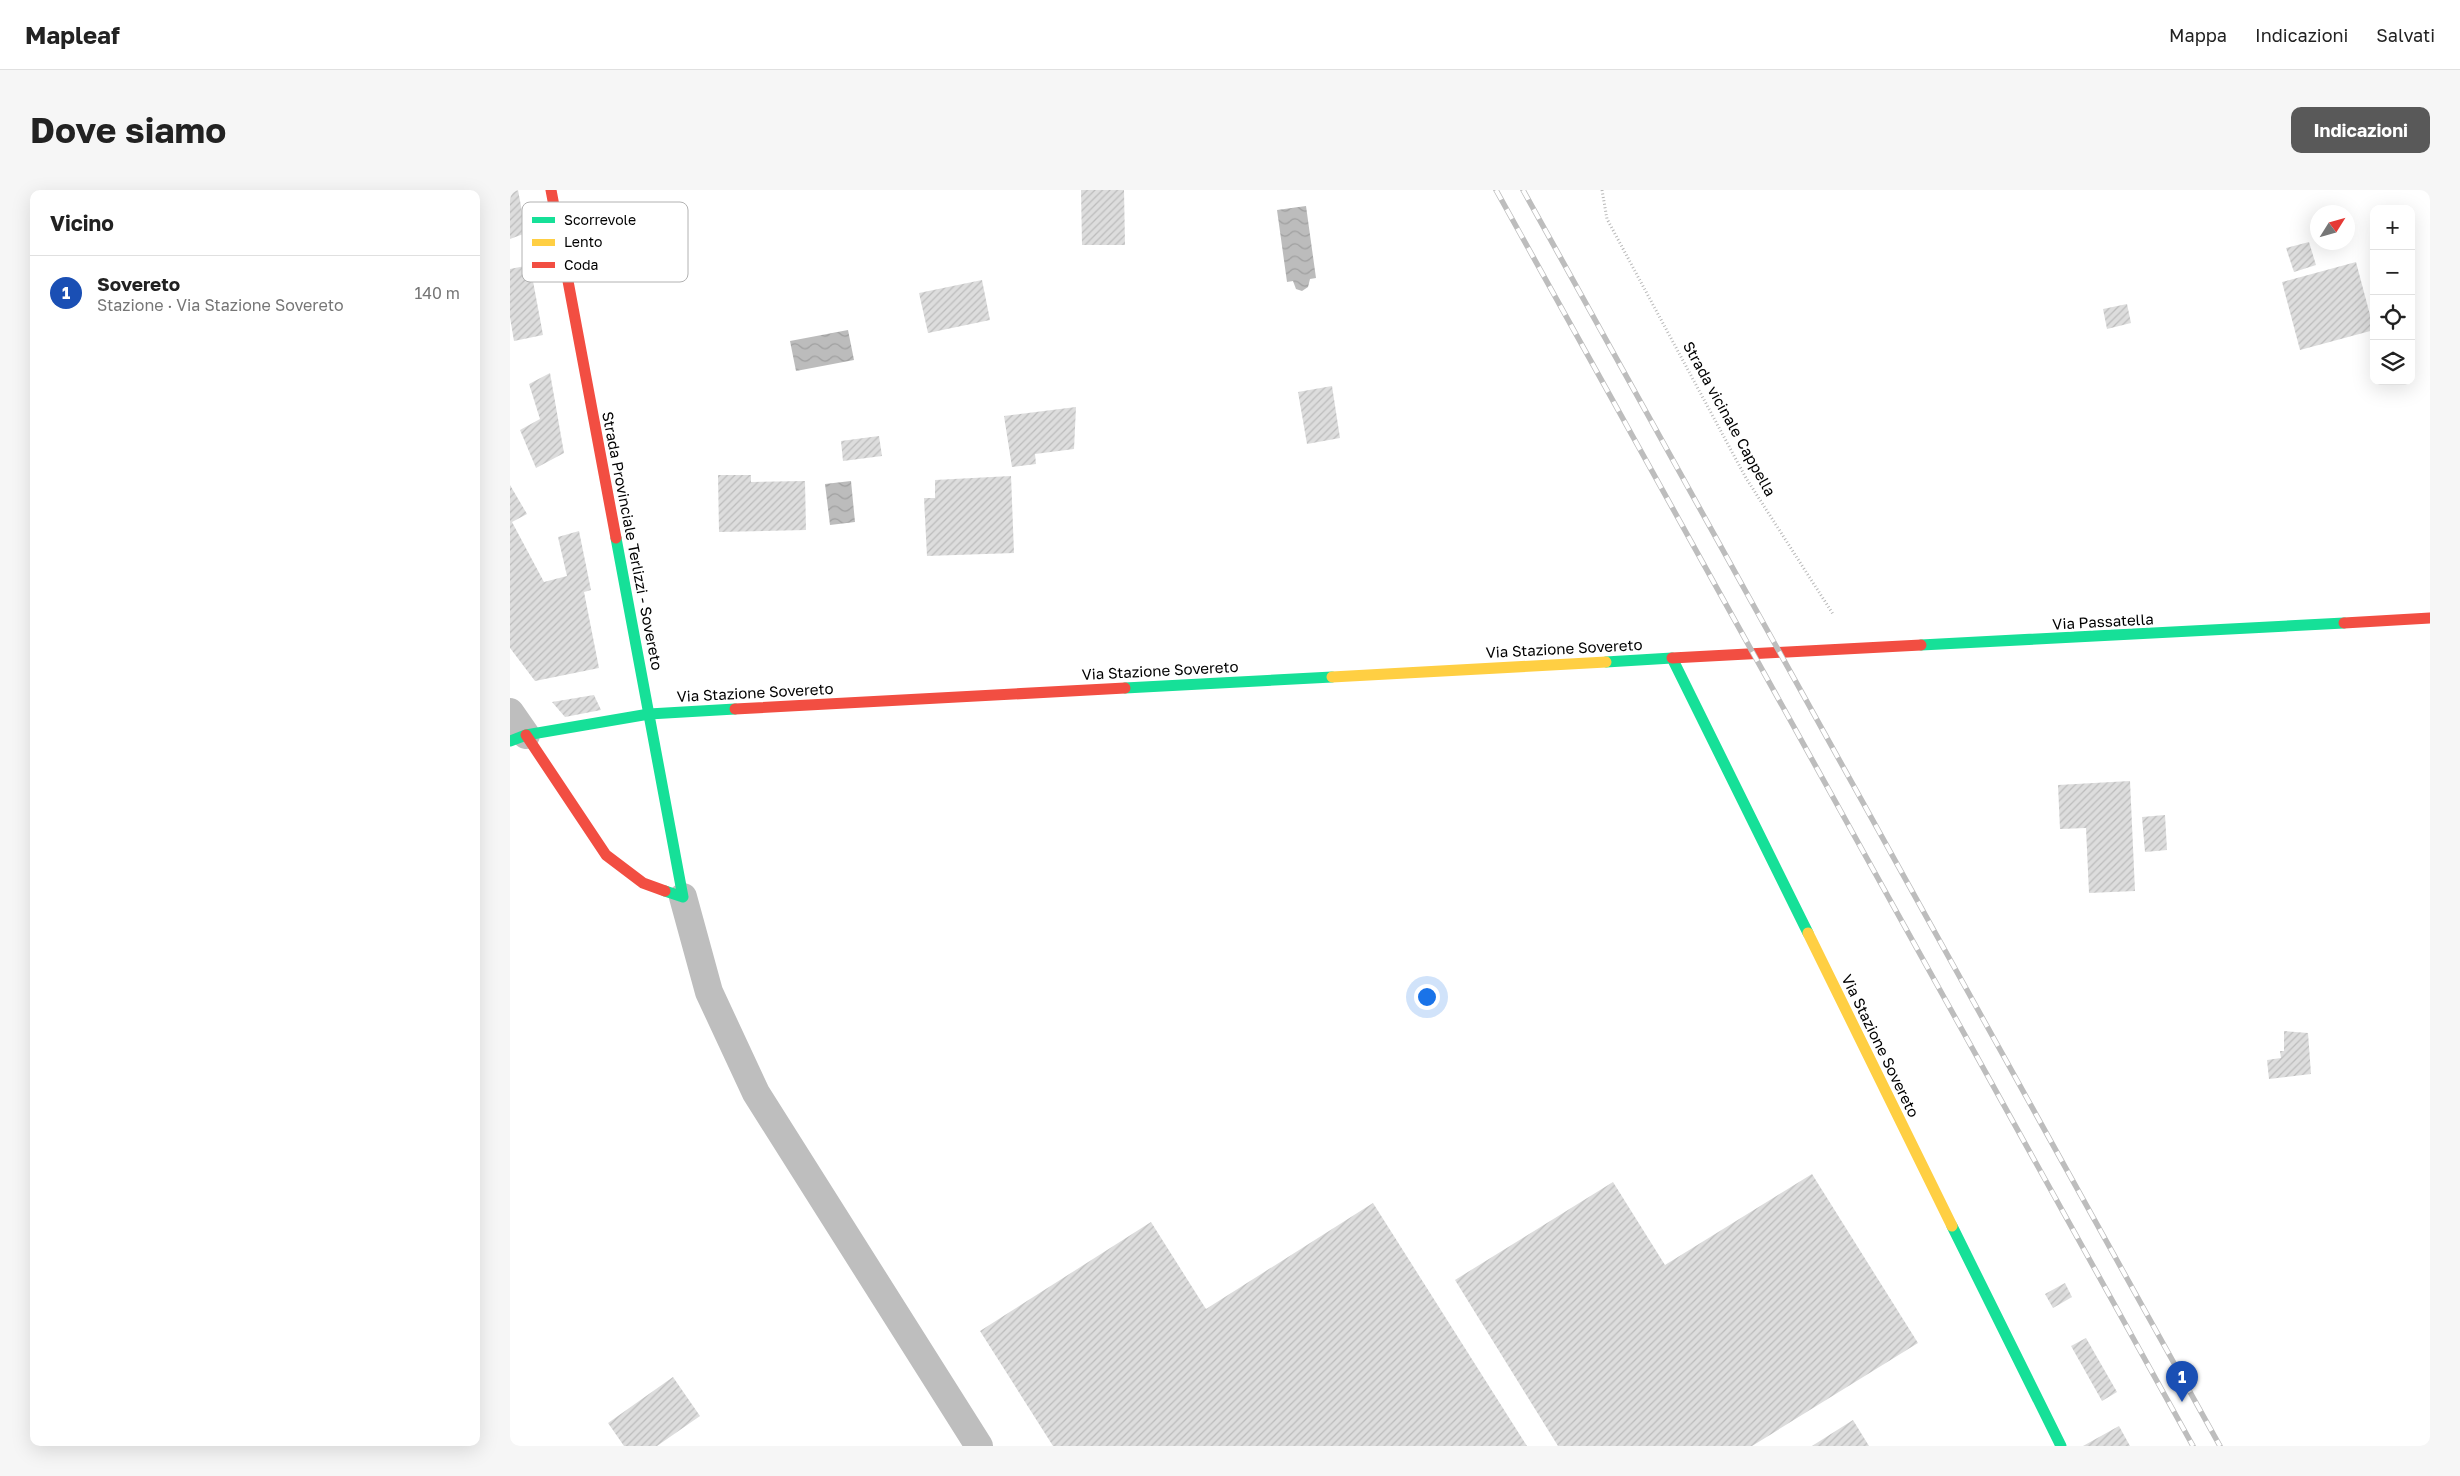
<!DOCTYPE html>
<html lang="it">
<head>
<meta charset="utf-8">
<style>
	:root { --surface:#fff; --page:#f6f6f6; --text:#222; --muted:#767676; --line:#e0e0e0; --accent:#595959 }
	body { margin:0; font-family:"Golos Text",sans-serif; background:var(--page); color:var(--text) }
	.controls { position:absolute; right:15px; top:15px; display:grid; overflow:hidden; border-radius:10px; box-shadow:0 5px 20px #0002 }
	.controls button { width:45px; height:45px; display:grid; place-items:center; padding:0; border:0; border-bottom:1px solid var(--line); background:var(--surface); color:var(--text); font:25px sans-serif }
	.compass { position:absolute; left:1800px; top:15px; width:45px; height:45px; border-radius:50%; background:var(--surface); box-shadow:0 5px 20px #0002; rotate:53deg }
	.you { position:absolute; left:916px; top:806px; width:18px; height:18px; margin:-12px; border:4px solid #fff; border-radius:50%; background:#1a73e8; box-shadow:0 0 0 8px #1a73e833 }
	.badge { display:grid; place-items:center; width:32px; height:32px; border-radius:50%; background:var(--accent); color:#fff; font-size:16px; font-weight:700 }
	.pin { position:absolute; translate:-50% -41px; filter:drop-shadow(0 1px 2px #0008) }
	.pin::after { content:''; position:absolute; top:26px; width:18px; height:15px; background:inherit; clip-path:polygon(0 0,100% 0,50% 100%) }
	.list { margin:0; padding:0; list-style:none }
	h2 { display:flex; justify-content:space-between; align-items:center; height:65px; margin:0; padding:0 20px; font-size:21px }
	h2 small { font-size:16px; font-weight:400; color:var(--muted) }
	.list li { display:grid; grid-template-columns:32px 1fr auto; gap:15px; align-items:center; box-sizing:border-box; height:75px; padding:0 20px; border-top:1px solid var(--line) }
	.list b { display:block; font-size:19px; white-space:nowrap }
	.list p { margin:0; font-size:16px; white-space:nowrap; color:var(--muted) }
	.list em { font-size:16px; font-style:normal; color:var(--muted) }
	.icon { flex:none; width:28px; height:28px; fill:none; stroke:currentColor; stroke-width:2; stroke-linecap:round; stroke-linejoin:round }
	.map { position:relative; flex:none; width:1920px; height:1256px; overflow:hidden; border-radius:10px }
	header { display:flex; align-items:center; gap:30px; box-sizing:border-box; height:70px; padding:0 25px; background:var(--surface); border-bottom:1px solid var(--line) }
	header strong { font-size:24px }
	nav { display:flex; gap:28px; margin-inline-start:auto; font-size:18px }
	.intro { display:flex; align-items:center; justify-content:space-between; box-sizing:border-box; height:120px; padding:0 30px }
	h1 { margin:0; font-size:35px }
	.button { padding:12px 22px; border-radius:10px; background:var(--accent); color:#fff; font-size:18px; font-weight:700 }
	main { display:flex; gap:30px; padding:0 30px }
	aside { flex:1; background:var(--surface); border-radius:10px; box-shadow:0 5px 20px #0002 }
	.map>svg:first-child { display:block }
	.water { fill:url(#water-waves) }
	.building { fill:url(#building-hatch) }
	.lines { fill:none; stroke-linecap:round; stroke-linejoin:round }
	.path { stroke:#b8b8b8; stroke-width:3; stroke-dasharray:1 2.5; stroke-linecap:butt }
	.street { stroke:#bebebe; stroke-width:28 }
	.fast { stroke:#16e098; stroke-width:11 }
	.slow { stroke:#ffcf43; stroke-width:11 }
	.jam { stroke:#f24e42; stroke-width:11 }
	.rail-casing { stroke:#bdbdbd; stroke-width:5.5 }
	.rail { stroke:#fff; stroke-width:4; stroke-dasharray:11; stroke-linecap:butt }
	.labels { text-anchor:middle; stroke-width:5; stroke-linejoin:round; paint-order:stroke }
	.street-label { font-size:15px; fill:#000; stroke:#fff }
	.key { fill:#fff; stroke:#b2b2b2; stroke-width:1 }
	.key-label { font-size:14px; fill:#000 }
</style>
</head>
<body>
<header>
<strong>Mapleaf</strong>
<nav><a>Mappa</a><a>Indicazioni</a><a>Salvati</a></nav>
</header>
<div class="intro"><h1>Dove siamo</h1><a class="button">Indicazioni</a></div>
<main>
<aside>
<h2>Vicino<small></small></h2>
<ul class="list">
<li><span class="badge" style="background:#1a4fb4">1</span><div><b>Sovereto</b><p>Stazione · Via Stazione Sovereto</p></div><em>140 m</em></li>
</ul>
</aside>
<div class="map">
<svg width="1920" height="1256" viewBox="0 0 1920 1256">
	<defs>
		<pattern id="water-waves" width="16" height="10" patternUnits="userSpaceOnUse" patternTransform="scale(1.25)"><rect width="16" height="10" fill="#bcbcbc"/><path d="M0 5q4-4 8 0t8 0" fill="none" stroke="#a0a0a0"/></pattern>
		<pattern id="building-hatch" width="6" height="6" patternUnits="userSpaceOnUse" patternTransform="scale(1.25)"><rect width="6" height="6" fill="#ddd"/><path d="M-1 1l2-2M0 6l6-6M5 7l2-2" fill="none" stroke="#bcbcbc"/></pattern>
	</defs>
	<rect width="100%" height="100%" fill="#fff"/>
	<!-- water -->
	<path class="water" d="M796,16l10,72 -6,1 -2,8 -6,4 -6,-2 -3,-8 -6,1 -10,-72z
		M338,140l6,30 -58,11 -6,-30z
		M341,291l4,41 -25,3 -5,-41z"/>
	<!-- building -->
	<path class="building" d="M0,0h8l8,43 -16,6z
		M571,0h43l1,55h-43z
		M1799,52l7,23 -22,7 -8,-24z
		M1846,72l18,68 -74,20 -18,-68z
		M20,75l13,70 -29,6 -4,-24v-48z
		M472,90l8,40 -62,13 -9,-40z
		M1617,114l4,19 -24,6 -4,-20z
		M40,183l14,80 -28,15 -16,-38 20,-11 -11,-35z
		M822,196l8,52 -33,6 -9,-52z
		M566,217l-2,42 -39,5 1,10 -24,3 -8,-51z
		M369,246l3,20 -39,5 -2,-20z
		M208,285h33v7l54,-1 1,49 -87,2z
		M501,286l3,77 -87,3 -3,-58h11v-18z
		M0,295l17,29 -15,8 32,60 23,-6 -9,-39 21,-6 12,59 -7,2 15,76 -64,13 -25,-33z
		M84,505l7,15 -36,7 -13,-15z
		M1620,591l5,110 -46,2 -3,-65 -26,1 -2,-44z
		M1655,625l2,35 -22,2 -3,-35z
		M1774,841l24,2 3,41 -42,5 -2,-19 14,-2 -1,-7h4z
		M1302,984l106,169 -166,103h-194l-103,-166 158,-98 52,83z
		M863,1013l154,243h-474l-73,-115 171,-109 55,87z
		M1555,1093l7,14 -19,11 -8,-14z
		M1576,1148l31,54 -15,9 -31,-55z
		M163,1187l27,39 -43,30h-33l-16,-23z
		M1343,1230l16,26h-57z
		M1609,1236l11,20h-47z"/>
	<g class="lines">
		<!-- path -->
		<path class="path" d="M1092,0l5,29 139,259 87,136"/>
		<!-- street -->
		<path class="street" d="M0,522l16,23
			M173,707l26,95 47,101 223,353"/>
		<!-- fast -->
		<path class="fast" d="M106,348l67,359 -18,-6
			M1411,455l423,-22
			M1096,472l66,-4 136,275
			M615,498l207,-11
			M0,551l16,-6 123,-21 86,-5
			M1442,1036l109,220"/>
		<!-- slow -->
		<path class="slow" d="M822,487l274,-15
			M1298,743l144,293"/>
		<!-- jam -->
		<path class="jam" d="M41,0l65,348
			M1834,433l86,-5
			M1162,468l249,-13
			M225,519l390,-21
			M16,545l80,120 37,28 22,8"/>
		<defs>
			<path id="rail" d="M986,0l697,1256
				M1013,0l697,1256"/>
		</defs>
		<!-- rail casing -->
		<use href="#rail" class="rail-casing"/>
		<!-- rail -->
		<use href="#rail" class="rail"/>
	</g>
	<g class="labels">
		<!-- street labels -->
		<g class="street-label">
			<text transform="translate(1219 229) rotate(61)" y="5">Strada vicinale Cappella</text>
			<text transform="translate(122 351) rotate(79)" y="5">Strada Provinciale Terlizzi - Sovereto</text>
			<text transform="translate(1593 432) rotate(-3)" y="5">Via Passatella</text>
			<text transform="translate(1054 459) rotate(-3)" y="5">Via Stazione Sovereto</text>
			<text transform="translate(650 481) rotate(-3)" y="5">Via Stazione Sovereto</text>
			<text transform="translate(245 503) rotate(-3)" y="5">Via Stazione Sovereto</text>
			<text transform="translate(1370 856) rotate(64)" y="5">Via Stazione Sovereto</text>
		</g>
	</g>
	<!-- legend -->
	<rect x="12" y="12" width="166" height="80" rx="8" class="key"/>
	<rect x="22" y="27" width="23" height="6" fill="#16e098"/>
	<rect x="22" y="49" width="23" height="7" fill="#ffcf43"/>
	<rect x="22" y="72" width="23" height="6" fill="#f24e42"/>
	<g class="key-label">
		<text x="54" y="35">Scorrevole</text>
		<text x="54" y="57">Lento</text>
		<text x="54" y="80">Coda</text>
	</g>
</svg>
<div class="controls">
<button>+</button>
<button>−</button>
<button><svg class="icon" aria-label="locate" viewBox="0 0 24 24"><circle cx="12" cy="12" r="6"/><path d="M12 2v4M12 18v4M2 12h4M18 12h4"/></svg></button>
<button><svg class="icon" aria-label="layers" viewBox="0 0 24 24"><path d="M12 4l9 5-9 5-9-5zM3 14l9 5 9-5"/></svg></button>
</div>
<svg class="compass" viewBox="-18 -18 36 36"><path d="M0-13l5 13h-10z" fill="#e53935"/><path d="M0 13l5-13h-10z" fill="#767676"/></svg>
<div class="you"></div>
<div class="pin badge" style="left:1672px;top:1212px;background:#1a4fb4">1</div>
</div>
</main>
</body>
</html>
